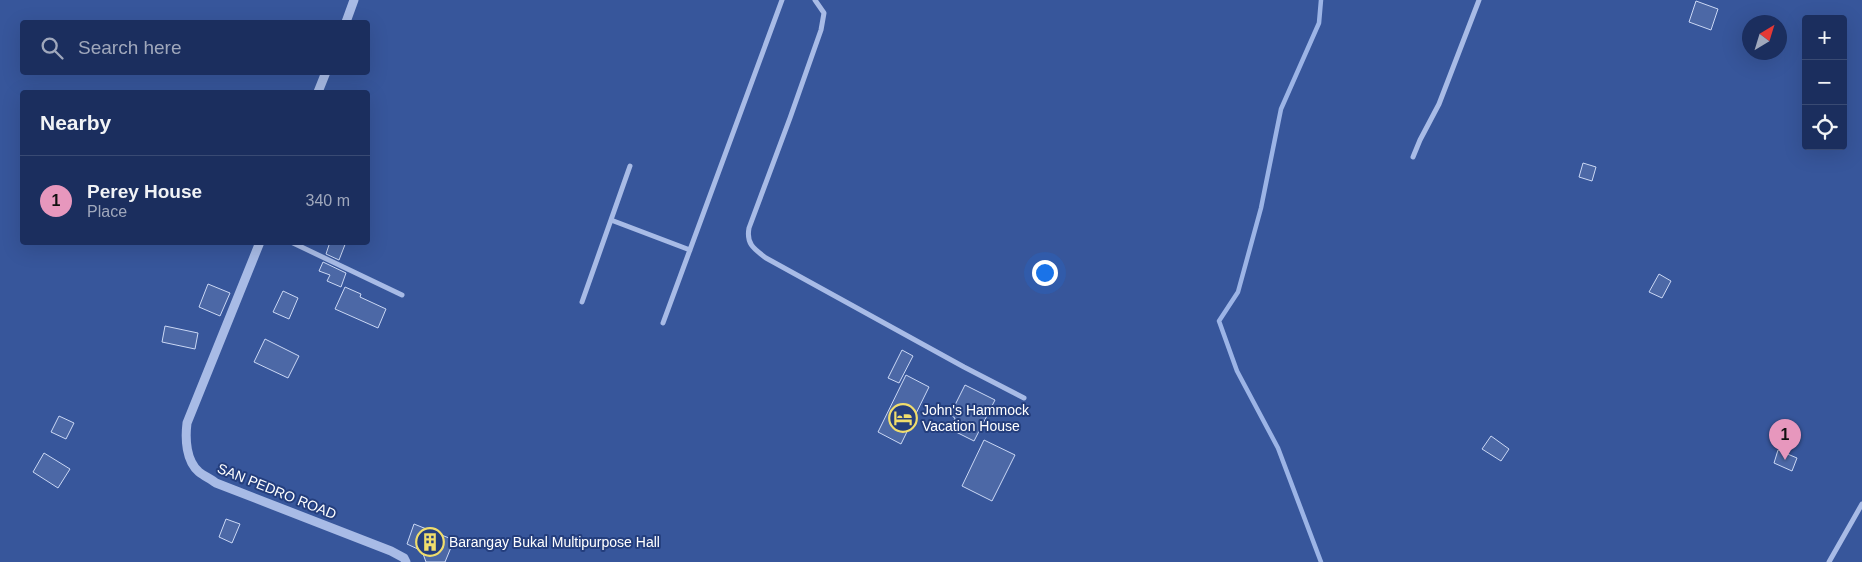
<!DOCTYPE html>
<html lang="en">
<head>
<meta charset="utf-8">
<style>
	:root { --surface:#1b2e5e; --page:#243664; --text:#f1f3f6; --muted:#a0a8bc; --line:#394a73; --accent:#e797bd }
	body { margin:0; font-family:Arial,sans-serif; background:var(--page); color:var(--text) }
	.controls { position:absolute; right:15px; top:15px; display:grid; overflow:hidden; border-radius:5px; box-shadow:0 5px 20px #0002 }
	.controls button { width:45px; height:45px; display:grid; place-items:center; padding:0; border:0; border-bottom:1px solid var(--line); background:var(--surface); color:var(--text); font:25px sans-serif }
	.compass { position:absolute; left:1742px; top:15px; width:45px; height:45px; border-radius:50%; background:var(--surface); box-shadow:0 5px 20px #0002; rotate:38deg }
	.you { position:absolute; left:1044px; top:272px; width:18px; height:18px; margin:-12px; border:4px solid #fff; border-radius:50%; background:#1a73e8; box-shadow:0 0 0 8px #1a73e833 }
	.badge { display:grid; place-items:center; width:32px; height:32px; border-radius:50%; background:var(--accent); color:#111; font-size:16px; font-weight:700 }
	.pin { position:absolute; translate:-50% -41px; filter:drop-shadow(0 1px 2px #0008) }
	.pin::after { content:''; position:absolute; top:26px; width:18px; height:15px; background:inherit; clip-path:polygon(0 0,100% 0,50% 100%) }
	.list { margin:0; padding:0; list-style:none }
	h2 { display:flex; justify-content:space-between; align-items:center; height:65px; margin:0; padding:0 20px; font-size:21px }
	h2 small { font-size:16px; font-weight:400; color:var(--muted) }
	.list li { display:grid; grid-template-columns:32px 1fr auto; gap:15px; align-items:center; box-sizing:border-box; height:90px; padding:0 20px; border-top:1px solid var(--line) }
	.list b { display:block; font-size:19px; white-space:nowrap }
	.list p { margin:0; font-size:16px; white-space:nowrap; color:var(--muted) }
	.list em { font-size:16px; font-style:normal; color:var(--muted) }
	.icon { flex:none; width:28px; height:28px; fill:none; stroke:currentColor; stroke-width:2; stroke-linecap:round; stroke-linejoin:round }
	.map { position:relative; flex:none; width:1862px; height:562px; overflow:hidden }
	.search { position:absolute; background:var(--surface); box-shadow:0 5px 20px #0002; left:20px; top:20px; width:350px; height:55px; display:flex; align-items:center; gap:12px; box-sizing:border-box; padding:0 18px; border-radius:5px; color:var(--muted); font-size:19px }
	.panel { position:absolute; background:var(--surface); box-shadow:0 5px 20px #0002; left:20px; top:90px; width:350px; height:155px; border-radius:5px }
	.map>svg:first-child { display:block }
	.green { fill:#37569b; fill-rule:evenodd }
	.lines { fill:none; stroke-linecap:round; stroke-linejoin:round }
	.stream { stroke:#9cb4e6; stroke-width:4.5 }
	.building { fill:#4c68a6; stroke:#cbd8f5 }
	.minor { stroke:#a8bbe6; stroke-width:5 }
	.tertiary { stroke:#a8bbe6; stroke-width:9 }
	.labels { text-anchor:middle; stroke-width:4; stroke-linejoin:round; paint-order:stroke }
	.poi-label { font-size:14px; fill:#fff; stroke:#243e7d; text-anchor:start }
	.street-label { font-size:14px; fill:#fff; stroke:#243e7d }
</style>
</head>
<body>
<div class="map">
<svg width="1862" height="562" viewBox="0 0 1862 562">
	<rect width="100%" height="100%" fill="#243e7d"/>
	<!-- green -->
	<path class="green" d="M0,0h1862v562h-1862zM1806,19h37v127h-37zM22,22h346v50h-346zM1750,22h30v30h-30zM22,92h346v150h-346z"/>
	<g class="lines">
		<!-- stream -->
		<path class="stream" d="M1321,0l-2,23 -38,86 -20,99 -23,84 -19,29 18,50 41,77 43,114"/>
	</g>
	<!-- building -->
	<path class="building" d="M1696,1l22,8 -7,21 -22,-8z
		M1583,163l13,4 -4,14 -13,-4z
		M330,242h16l-7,18 -13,-6z
		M323,262l23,11 -5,14 -14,-6 3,-6 -11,-4z
		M1659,274l12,7 -9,17 -13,-6z
		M208,284l22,9 -10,23 -21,-9z
		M345,287l16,7 -1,3 26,12 -8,19 -43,-19z
		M283,291l15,7 -9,21 -16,-7z
		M165,326l33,7 -3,16 -33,-7z
		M265,339l34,17 -11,22 -34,-16z
		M902,350l11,6 -14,27 -11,-5z
		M906,375l23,12 -28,57 -23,-12z
		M965,385l30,15 -21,41 -24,-12 5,-11 -5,-3z
		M59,416l15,7 -8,16 -15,-7z
		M1491,436l18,13 -8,12 -19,-12z
		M984,440l31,15 -23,46 -30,-15z
		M1778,450l19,8 -5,13 -18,-8z
		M44,453l26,16 -12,19 -25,-16z
		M226,519l14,5 -8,19 -13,-6z
		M414,524l40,16 -9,22h-19l-4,-11 -15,-7z"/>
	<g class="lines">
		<!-- minor -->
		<path class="minor" d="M815,0l9,13 -3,17 -31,88 -41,110c-3,16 5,21 17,30l198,109 60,31
			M1413,157l7,-17 19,-36 40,-104
			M611,220l79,30
			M291,242l111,53
			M582,302l48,-136
			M663,323l119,-323
			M1829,562l33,-58"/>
		<!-- tertiary -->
		<path class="tertiary" d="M346,22l8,-22
			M318,92l8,-20
			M260,242l-73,181c-2,16 -1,38 12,49 5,4 12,7 17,11l175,68 13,7 2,4"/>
	</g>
	<!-- icons -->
	<defs>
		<symbol id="hotel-ring" viewBox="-11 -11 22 22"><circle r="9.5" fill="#243e7d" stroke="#f0dd6c" stroke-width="1.5"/><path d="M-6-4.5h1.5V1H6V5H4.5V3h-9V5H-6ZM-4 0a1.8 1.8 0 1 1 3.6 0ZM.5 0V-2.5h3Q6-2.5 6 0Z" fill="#f0dd6c"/></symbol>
		<symbol id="building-ring" viewBox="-11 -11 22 22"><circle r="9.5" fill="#243e7d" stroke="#f0dd6c" stroke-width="1.5"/><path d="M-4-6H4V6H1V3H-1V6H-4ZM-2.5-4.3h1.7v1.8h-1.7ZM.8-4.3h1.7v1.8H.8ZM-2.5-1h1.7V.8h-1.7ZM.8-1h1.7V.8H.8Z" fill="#f0dd6c"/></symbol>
	</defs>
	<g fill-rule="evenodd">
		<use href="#hotel-ring" x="887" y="402" width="32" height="32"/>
		<use href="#building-ring" x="414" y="526" width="32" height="32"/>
	</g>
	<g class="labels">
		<!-- poi labels -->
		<g class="poi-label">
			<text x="922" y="415">John's Hammock<tspan x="922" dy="16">Vacation House</tspan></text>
			<text x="449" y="547">Barangay Bukal Multipurpose Hall</text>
		</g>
		<!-- street labels -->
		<g class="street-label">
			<text transform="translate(277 491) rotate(22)" y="5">SAN PEDRO ROAD</text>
		</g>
	</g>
</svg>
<div class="controls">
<button>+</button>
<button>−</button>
<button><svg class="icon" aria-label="locate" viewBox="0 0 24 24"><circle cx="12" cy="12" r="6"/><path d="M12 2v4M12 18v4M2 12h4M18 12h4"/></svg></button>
</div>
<svg class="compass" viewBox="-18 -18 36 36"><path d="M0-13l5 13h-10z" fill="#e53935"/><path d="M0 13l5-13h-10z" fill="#a0a8bc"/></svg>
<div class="you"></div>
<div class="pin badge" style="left:1785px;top:460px">1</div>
<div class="search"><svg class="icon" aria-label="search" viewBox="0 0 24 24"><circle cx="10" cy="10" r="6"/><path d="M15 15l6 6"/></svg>Search here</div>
<section class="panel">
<h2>Nearby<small></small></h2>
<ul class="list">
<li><span class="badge">1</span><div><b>Perey House</b><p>Place</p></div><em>340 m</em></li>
</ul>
</section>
</div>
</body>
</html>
